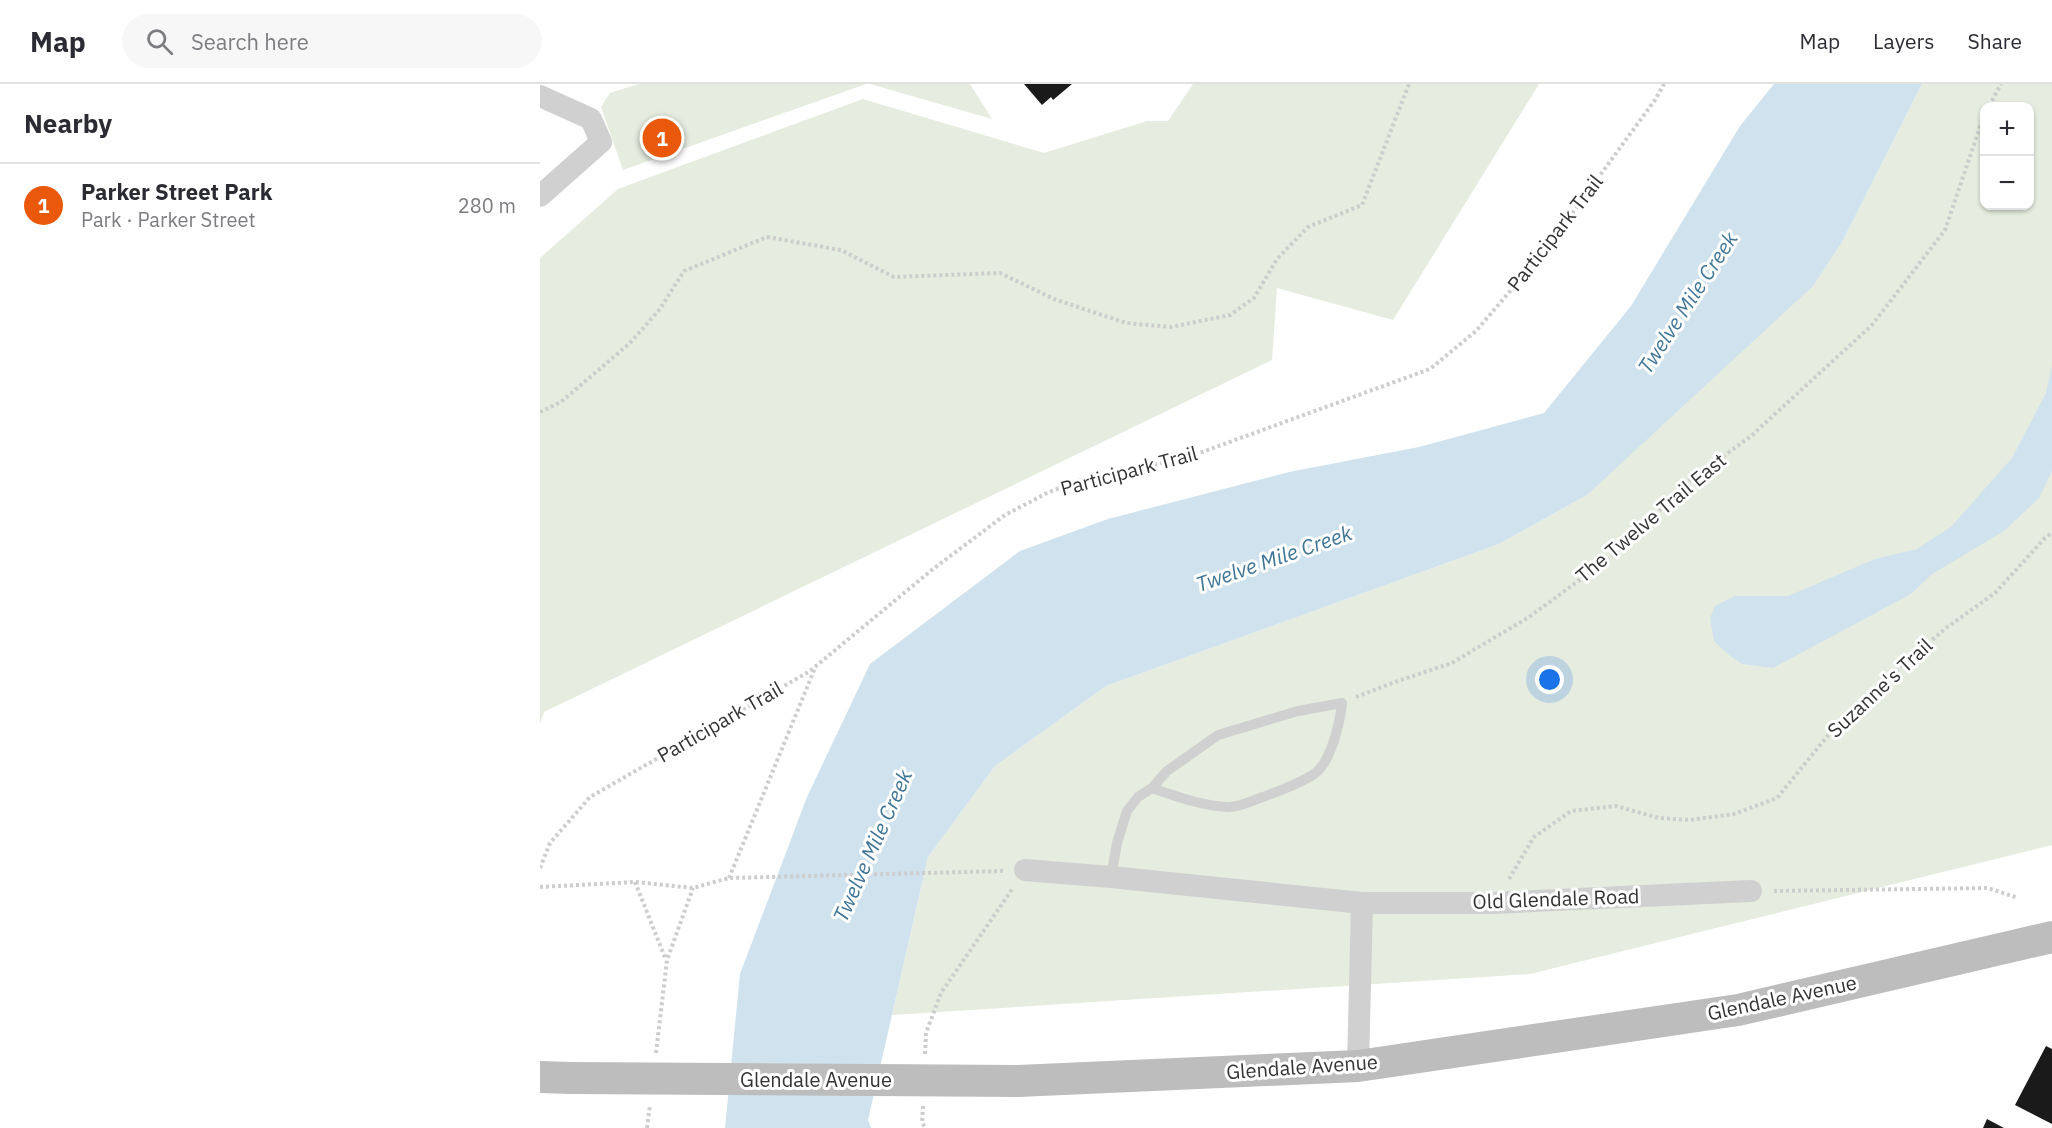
<!DOCTYPE html>
<html lang="en">
<head>
<meta charset="utf-8">
<style>
	:root { --surface:#fff; --page:#f7f7f7; --text:#2b2b33; --muted:#7c7c81; --line:#e1e1e2; --accent:#ea580c }
	body { margin:0; font-family:"IBM Plex Sans",sans-serif; background:var(--page); color:var(--text) }
	.controls { position:absolute; right:18px; top:18px; display:grid; overflow:hidden; border-radius:12px; box-shadow:0 2px 4px #0004 }
	.controls button { width:54px; height:54px; display:grid; place-items:center; padding:0; border:0; border-bottom:2px solid var(--line); background:var(--surface); color:var(--text); font:30px sans-serif }
	.you { position:absolute; left:1010px; top:596px; width:21px; height:21px; margin:-15px; border:4px solid #fff; border-radius:50%; background:#1a73e8; box-shadow:0 0 0 9px #1a73e833 }
	.badge { display:grid; place-items:center; width:39px; height:39px; border-radius:50%; background:var(--accent); color:#fff; font-size:20px; font-weight:700 }
	.pin { position:absolute; translate:-50% -50%; border:3px solid #fff; box-shadow:0 2px 6px #0006 }
	.list { margin:0; padding:0; list-style:none }
	h2 { display:flex; justify-content:space-between; align-items:center; height:78px; margin:0; padding:0 24px; font-size:26px }
	h2 small { font-size:20px; font-weight:400; color:var(--muted) }
	.list li { display:grid; grid-template-columns:39px 1fr auto; gap:18px; align-items:center; box-sizing:border-box; height:84px; padding:0 24px; border-top:2px solid var(--line) }
	.list b { display:block; font-size:22px; white-space:nowrap }
	.list p { margin:0; font-size:20px; white-space:nowrap; color:var(--muted) }
	.list em { font-size:20px; font-style:normal; color:var(--muted) }
	.icon { flex:none; width:33px; height:33px; fill:none; stroke:currentColor; stroke-width:2; stroke-linecap:round; stroke-linejoin:round }
	.map { position:relative; flex:none; width:1512px; height:1044px; overflow:hidden }
	header { display:flex; align-items:center; gap:36px; box-sizing:border-box; height:84px; padding:0 30px; background:var(--surface); border-bottom:2px solid var(--line) }
	header strong { font-size:28px }
	nav { display:flex; gap:33px; margin-inline-start:auto; font-size:21px }
	.search { width:420px; height:54px; background:var(--page); display:flex; align-items:center; gap:15px; box-sizing:border-box; padding:0 21px; border-radius:33px; color:var(--muted); font-size:22px }
	main { display:flex }
	aside { flex:1; background:var(--surface) }
	.map>svg:first-child { display:block }
	.green { fill:#e6ecdf; fill-rule:evenodd }
	.water { fill:#cfe2ee }
	.building { fill:#1a1a1a }
	.lines { fill:none; stroke-linecap:round; stroke-linejoin:round }
	.path { stroke:#cdcdcd; stroke-width:4; stroke-dasharray:3 3; stroke-linecap:butt }
	.lane { stroke:#d0d0d0; stroke-width:10 }
	.street { stroke:#d0d0d0; stroke-width:22 }
	.secondary { stroke:#bdbdbd; stroke-width:32 }
	.secondary-bridge { stroke:#bdbdbd; stroke-width:32 }
	.labels { text-anchor:middle; stroke-width:6; stroke-linejoin:round; paint-order:stroke }
	.street-label { font-size:20px; fill:#333; stroke:#fff }
	.water-label { font-size:21px; font-style:italic; fill:#3f7597; stroke:#fff }
</style>
</head>
<body>
<header>
<strong>Map</strong>
<div class="search"><svg class="icon" aria-label="search" viewBox="0 0 24 24"><circle cx="10" cy="10" r="6"/><path d="M15 15l6 6"/></svg>Search here</div>
<nav><a>Map</a><a>Layers</a><a>Share</a></nav>
</header>
<main>
<aside>
<h2>Nearby<small></small></h2>
<ul class="list">
<li><span class="badge">1</span><div><b>Parker Street Park</b><p>Park · Parker Street</p></div><em>280 m</em></li>
</ul>
</aside>
<div class="map">
<svg width="1512" height="1044" viewBox="0 0 1512 1044">
	<rect width="100%" height="100%" fill="#fff"/>
	<!-- green -->
	<path class="green" d="M98,0h228l-243,86 -22,-63 9,-14z
		M330,0h100l22,35z
		M653,0h346l-146,236 -116,-32 -5,72 -728,352 -4,12v-466l78,-69 245,-90 181,54 103,-32h21z
		M1382,0h130v761l-522,129 -638,41 36,-158 67,-91 111,-80 393,-142 88,-49 255,-253zM1444,22h46v100h-46z"/>
	<!-- water -->
	<path class="water" d="M1234,0h148l-80,158 -29,44 -226,209 -88,49 -393,142 -111,80 -67,91 -60,263 3,8h-146l15,-154 67,-177 63,-133 150,-113 88,-32 181,-47 130,-25 125,-34 87,-107 109,-180z
		M1512,281v106l-13,27 -35,33 -72,43 -21,20 -138,74 -31,-4 -13,-9 -15,-14 -4,-23 5,-12 20,-10h53l87,-37 42,-10 34,-22 61,-69 34,-65z"/>
	<!-- building -->
	<path class="building" d="M484,0h48l-19,16 -2,-3 -9,8z
		M1506,962l6,3v75l-37,-19z
		M1447,1035l17,9h-21z"/>
	<g class="lines">
		<!-- path -->
		<path class="path" d="M1449,22l12,-22
			M0,328l21,-10 69,-59 30,-34 24,-38 83,-34 74,13 53,27 106,-4 54,26 72,24 45,4 59,-12 24,-17 23,-39 31,-32 54,-22 47,-121
			M816,613l39,-15 57,-19 77,-46 85,-62 75,-74 61,-44 122,-112 73,-95 39,-115
			M0,784l10,-25 40,-46 220,-126 123,-102 72,-54 42,-22 33,-13 103,-21 247,-90 46,-38 70,-82 109,-149 9,-16
			M189,794l86,-210
			M969,795l25,-42 37,-26 45,-5 43,12 31,2 44,-6 43,-16 66,-81 103,-89 49,-35 50,-55 7,-5
			M95,798l31,78
			M0,803l95,-5 58,6 36,-10 274,-7
			M1234,807l214,-3 30,10
			M116,969l11,-93 26,-72
			M385,970l1,-21 15,-40 72,-105
			M383,1022l-1,16 3,6
			M107,1044l3,-23"/>
		<!-- lane -->
		<path class="lane" d="M571,793l6,-34 10,-32 11,-14 14,-9 15,-17 51,-36 80,-24 44,-8c-2,19 -11,60 -28,71 -15,10 -35,17 -51,23 -10,3 -24,11 -35,10 -26,-1 -52,-11 -76,-19"/>
		<!-- street -->
		<path class="street" d="M0,12l51,23 10,23 -61,54
			M485,786l86,7 251,26h132l257,-12
			M818,982l4,-163"/>
		<!-- secondary -->
		<path class="secondary" d="M0,993l31,1
			M478,997l340,-15 380,-56 314,-73"/>
		<!-- secondary-bridge -->
		<path class="secondary-bridge" d="M31,994l447,3"/>
	</g>
	<g class="labels">
		<!-- street labels -->
		<g class="street-label">
			<text transform="translate(1015 149) rotate(-52)" y="7">Participark Trail</text>
			<text transform="translate(589 387) rotate(-15)" y="7">Participark Trail</text>
			<text transform="translate(1111 434) rotate(-40)" y="7">The Twelve Trail East</text>
			<text transform="translate(1340 604) rotate(-43)" y="7">Suzanne's Trail</text>
			<text transform="translate(180 638) rotate(-30)" y="7">Participark Trail</text>
			<text transform="translate(1016 815) rotate(-2)" y="7">Old Glendale Road</text>
			<text transform="translate(1242 914) rotate(-12)" y="7">Glendale Avenue</text>
			<text transform="translate(762 983) rotate(-4)" y="7">Glendale Avenue</text>
			<text x="276" y="1003">Glendale Avenue</text>
		</g>
		<!-- water labels -->
		<g class="water-label">
			<text transform="translate(1148 219) rotate(-57)" y="7">Twelve Mile Creek</text>
			<text transform="translate(734 475) rotate(-19)" y="7">Twelve Mile Creek</text>
			<text transform="translate(333 762) rotate(-66)" y="7">Twelve Mile Creek</text>
		</g>
	</g>
</svg>
<div class="controls">
<button>+</button>
<button>−</button>
</div>
<div class="you"></div>
<div class="pin badge" style="left:122px;top:54px">1</div>
</div>
</main>
</body>
</html>
